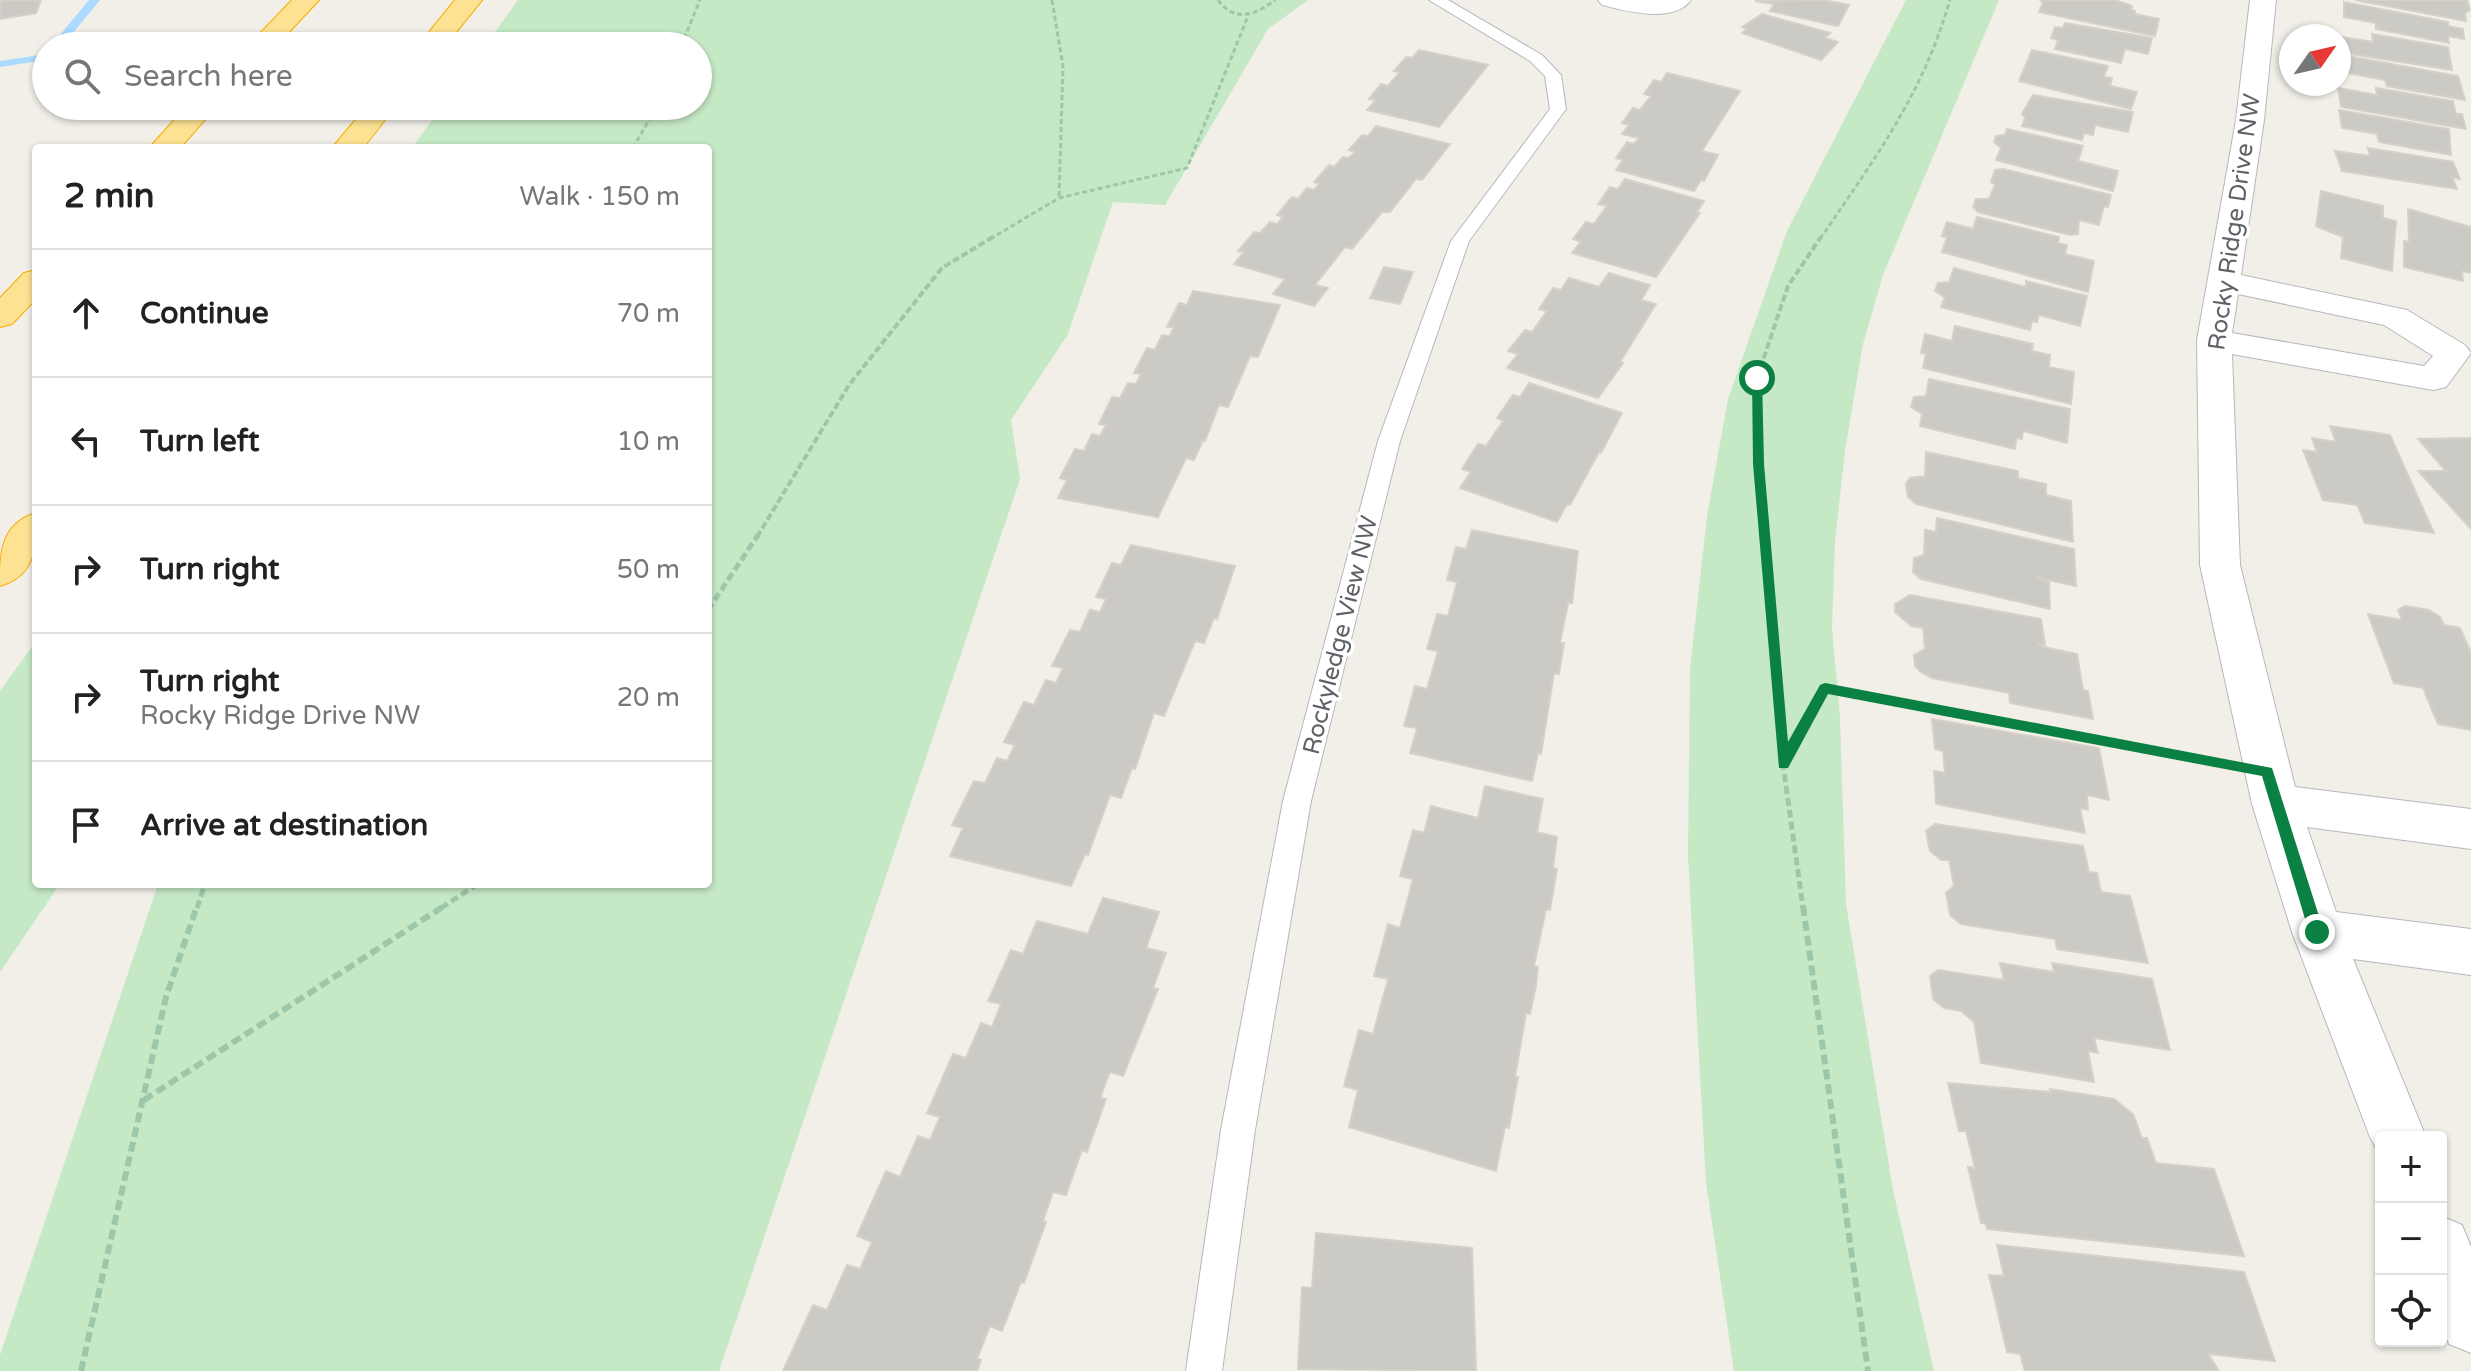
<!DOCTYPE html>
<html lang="en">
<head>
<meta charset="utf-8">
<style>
	:root { --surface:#fff; --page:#f6f6f6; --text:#222; --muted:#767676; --line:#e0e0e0 }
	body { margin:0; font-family:"Varela Round",sans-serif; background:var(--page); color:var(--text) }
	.controls { position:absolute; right:24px; bottom:24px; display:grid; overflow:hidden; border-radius:8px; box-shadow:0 2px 6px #0004 }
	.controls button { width:72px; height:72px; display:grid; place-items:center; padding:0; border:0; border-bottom:2px solid var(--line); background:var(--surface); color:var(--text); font:40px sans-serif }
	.compass { position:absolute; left:2279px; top:24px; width:72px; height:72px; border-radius:50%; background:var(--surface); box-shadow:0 2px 6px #0004; rotate:56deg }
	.stop { position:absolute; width:24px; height:24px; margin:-18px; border:6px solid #0b8043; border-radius:50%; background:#fff }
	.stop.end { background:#0b8043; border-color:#fff; box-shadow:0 2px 8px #0008 }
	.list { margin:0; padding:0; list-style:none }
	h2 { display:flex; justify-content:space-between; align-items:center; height:104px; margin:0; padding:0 32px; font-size:34px }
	h2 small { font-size:26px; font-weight:400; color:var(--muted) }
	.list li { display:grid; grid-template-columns:52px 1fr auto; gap:24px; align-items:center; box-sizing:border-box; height:128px; padding:0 32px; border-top:2px solid var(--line) }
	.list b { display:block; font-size:30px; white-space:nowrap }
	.list p { margin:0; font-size:26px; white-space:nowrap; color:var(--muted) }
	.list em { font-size:26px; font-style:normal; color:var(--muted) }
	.icon { flex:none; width:44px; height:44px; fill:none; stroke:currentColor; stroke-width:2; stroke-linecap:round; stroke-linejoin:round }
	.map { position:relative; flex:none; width:2471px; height:1371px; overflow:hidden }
	.search { position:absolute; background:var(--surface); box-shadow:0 2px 6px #0004; left:32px; top:32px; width:680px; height:88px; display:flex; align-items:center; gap:20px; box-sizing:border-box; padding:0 28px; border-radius:44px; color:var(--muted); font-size:30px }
	.panel { position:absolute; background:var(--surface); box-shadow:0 2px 6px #0004; left:32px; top:144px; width:680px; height:744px; border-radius:8px }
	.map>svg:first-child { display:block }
	.green { fill:#c5e8c5 }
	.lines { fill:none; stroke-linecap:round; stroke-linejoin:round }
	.stream { fill:#aadaff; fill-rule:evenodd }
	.building { fill:#cccac5; stroke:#d6d1c6; stroke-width:2 }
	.lane-casing { stroke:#b5b8bc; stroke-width:2 }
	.street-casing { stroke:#b5b8bc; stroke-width:2 }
	.highway-casing { stroke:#f9ab00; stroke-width:2 }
	.path-far3 { stroke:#9cc7a9; stroke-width:3; stroke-dasharray:5 3; stroke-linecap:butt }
	.path-far2 { stroke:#9cc7a9; stroke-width:4; stroke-dasharray:7 3; stroke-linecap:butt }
	.path-far1 { stroke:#9cc7a9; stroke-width:5; stroke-dasharray:8 4; stroke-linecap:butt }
	.path { stroke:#9cc7a9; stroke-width:6; stroke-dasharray:10 5; stroke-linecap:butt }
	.lane { fill:#fff; fill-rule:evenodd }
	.street { fill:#fff; fill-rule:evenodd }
	.highway { fill:#fde293; fill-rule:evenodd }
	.route { fill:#0b8043 }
	.labels { text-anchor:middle; stroke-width:7; stroke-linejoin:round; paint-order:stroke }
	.street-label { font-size:24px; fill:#5f6368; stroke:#fff }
</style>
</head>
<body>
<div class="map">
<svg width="2471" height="1371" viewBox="0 0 2471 1371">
	<rect width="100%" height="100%" fill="#f1efe8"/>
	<!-- green -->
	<path class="green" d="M518,0h790l-40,29 -103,176 -52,-3 -45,132 -57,86 9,59 -301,892h-719v-16l158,-471h550v-736h-296l30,-42h256v-60h-213z
		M1906,0h93l-116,275 -20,69 -18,106 -10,92 -3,87 8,89 6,186 47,286 41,181h-200l-28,-189 -18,-326 2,-187 17,-153 21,-117 59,-168z
		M36,641v243h24l-60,88v-281z"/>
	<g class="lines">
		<!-- stream -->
		<path class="stream" d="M89,0h11l-38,46h-11z
			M46,54v6l-46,7v-6z"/>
	</g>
	<!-- building -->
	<path class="building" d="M0,0h41l-5,13 -36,6z
		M1824,0l25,5 -11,21 -68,-15 4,-7 -19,-3z
		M2040,0h75l17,6 -1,4 4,1v3l24,5 -4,17 -116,-24 4,-9z
		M2355,0h112l3,10 -5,3 1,8z
		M2344,2l104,20v4l15,3 1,10 -16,-3 1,7 -73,-14v-6l-32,-6z
		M1762,14l68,19 -5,5 13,4 -17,18 -79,-27 5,-4 -5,-2z
		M2065,23l87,15 -4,16 -23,-5 -4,14 -66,-14 3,-9 -7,-2 4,-11 8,1z
		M2372,34l76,13 4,23 -107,-17 -3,-16 31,5z
		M1419,50l69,15 -49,62 -72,-17 9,-10 -7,-1 12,-15 7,2 12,-14 -6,-1 12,-14 6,1z
		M2032,50l76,16 -4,11 8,1 -2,8 27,6 -6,17 -112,-28z
		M2342,55l116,21 7,24 -78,-14 -2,-6 -39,-7z
		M1667,73l73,18 -38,60 16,4 -14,26 -3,-1 -7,11 -78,-21 7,-10 -7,-2 5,-7 6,-9 7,2 5,-6 -17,-4 7,-9 -7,-2 11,-15 7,2 11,-14 -7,-2 10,-14 7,2z
		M2338,88l39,7 -1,-7 77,13 3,13h6l4,15 -125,-22z
		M2033,95l100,17 -5,20 -33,-7 -2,10 -9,-2 -2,7 -60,-14 3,-8 -3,-4z
		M2339,110l110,19 2,26 -72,-13 -2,-8 -35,-6z
		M1376,126l74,18 -28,36 -6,-1 -26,33h-8l-30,37 -7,-2 -30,38 13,3 -14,18 -41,-12 12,-15 -51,-15 10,-12 -6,-1 16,-19 6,1 10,-11 7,2 6,-7 -6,-2 15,-18 6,2 9,-11 7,2 5,-6 -5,-2 15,-17 5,2 9,-10 6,1 6,-6 -6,-2 13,-15 6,1z
		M2007,129l76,17 -5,15 40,10 -5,20 -117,-31 5,-12 -7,-6 2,-6 9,-1z
		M2368,148l85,14 7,17 -8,-2 5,12 -115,-18 -7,-20 35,5z
		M2003,169l108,26 -3,12 -4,-1 -5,19 -20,-5 -1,14 -8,1 -92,-23 -5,-5 3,-8h13l6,-14 -4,-3 4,-12z
		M1625,179l79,22 -7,11 3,1 -44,64 -84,-24 9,-11 -8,-3 13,-17 8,2 13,-18 -9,-2 12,-17 8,2z
		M2321,191l62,15v12l13,3 -4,50 -51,-13 2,-21 -27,-11z
		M2408,209l63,18v46l-9,-2 1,10 -59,-14v-26l5,1z
		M1977,217l82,20 -1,6 9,2 -2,9 29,7 -6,31 -146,-40 5,-15 -5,-1 5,-14 26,7z
		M1384,267l29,5 -13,32 -30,-6z
		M1954,268l72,19v-6l61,15 -7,30 -41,-11 -2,7 -5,-1 -2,9 -89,-23 4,-9 -10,-7 3,-8 11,-1z
		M1609,273l41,12 -9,15 15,4 -36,58 3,1 -25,35 -91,-30 11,-14 -10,-3 17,-21 7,2 15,-21 -8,-2 14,-21 8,2 8,-12 30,9z
		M1193,291l87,14 -22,52 -8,-1 -22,51 -9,-2 -14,36 -2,-1 -9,20 -8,-2 -28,59 -100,-19 9,-18 -7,-2 15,-29 9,2 8,-17 8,2 6,-11 -7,-1 13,-27 8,1 8,-15 8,1 5,-10 -7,-1 13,-25 8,2 7,-15 8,1 4,-9h-7l12,-24 8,2z
		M1955,326l78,18 -1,7 18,4 -1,12 25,5 -3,32 -148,-36 3,-14 -5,-1 4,-19 27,7z
		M1929,379l141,30 -3,34 -44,-12 -1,8 -6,-1 -1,11 -95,-23 2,-12 -11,-7 3,-10 12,-1z
		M1529,383l93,30 -21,40 -2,-1 -29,53 -3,-1 -10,18 -97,-34 11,-16 -9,-3 16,-25 8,2 17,-25 -6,-3 16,-23 7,2z
		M2330,426l60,9 44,98 -69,-10 -8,-18 -34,-5 -20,-50 14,2 -5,-14 24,4z
		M2471,438v91l-53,-58h28l-28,-32z
		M1926,452l92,19v7l28,6v11l25,6 2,41 -157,-38 -8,-7 -2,-13 4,-6 15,-2z
		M1937,518l137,31 2,37 -41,-9 14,5 1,27 -129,-30 -8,-7 1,-14 10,-3 1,-25 11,2z
		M1472,530l106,21 -6,52h-4l-8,40h4l-5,31 -5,-1 -13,81 -3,-1 -6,28 -122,-28 7,-25 -13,-2 11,-40 12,3 11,-38 -11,-2 10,-35 11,2 9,-34 -10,-2 9,-33 10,2z
		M1131,545l104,21 -18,53 -3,-1 -10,25 -9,-2 -31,75 -10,-3 -19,56 -3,-1 -11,30 -11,-3 -22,60 -3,-1 -14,32 -121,-30 13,-28 -11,-3 22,-44 11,2 12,-25 10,3 8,-16 -11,-3 20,-40 10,3 12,-25 10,3 7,-15 -11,-2 18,-36 10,2 10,-22 10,2 6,-13 -10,-2 16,-34 9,2z
		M1910,595l131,24 4,26 -7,-1 1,2 38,8 6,36 5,1 5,28 -83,-16 -1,-10 -77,-15 -11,-6 -6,-6 -1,-11 11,-6 -2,-21 -12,-2 -16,-14v-8z
		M2405,606l24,4 11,7 4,8 16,3 11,25v77l-33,-6 -15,-36 -29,-5 -26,-69 34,6 -4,-10z
		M1932,719l167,29 10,52 -22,-5 1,15 -8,-2 5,25 -149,-29 -2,-33 11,2 -2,-22 -8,-2z
		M1485,786l58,13 -6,33 20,5 -4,31 4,1 -7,41 -4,-1 -12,57 4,1 -2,18 -6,29 -4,-1 -11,64h3l-9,51 -4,-1 -9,44 -147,-44 9,-37 -14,-4 15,-56 14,4 15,-55 -14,-3 14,-52 12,4 13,-49 -13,-3 13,-46 11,3 7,-27 47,12z
		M1935,824l148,22 6,26 8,1 4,19 29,4 18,67 -91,-14 -2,-10 -94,-15 -11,-9 -4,-22 8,-7 -5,-26h-8l-11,-9 -4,-20z
		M1103,898l56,14 -13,36 20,5 -13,35 5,1 -35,87 -13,-4 -10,26 6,1 -19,53 -5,-2 -16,45 -13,-3 -10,29 3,1 -22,61 -3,-1 -19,49 -12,-5 -13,33 4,1 -4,11h-194l30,-66 14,5 20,-45 13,4 12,-27 -15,-6 29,-65 14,6 18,-41 12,4 10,-23 -13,-4 26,-59 13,4 15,-35 11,4 9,-23 -13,-3 23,-51 12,4 14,-33 51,13z
		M2000,963l54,9 -2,-9 100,16 18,71 -76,-12 4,15 -10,-2 6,31 -113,-19 -7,-41 -13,-11 -17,-3 -11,-9 -3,-23 8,-6 66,10z
		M1948,1083l103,9 -1,-3 64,10 19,15 9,24h5l9,25 58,6 30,87 -257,-27 -2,-6h-4l-13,-56 7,1 -9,-37h-7z
		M1316,1233l156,15 4,123 -178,-2 4,-82 10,1z
		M1997,1245l247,27 31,89 -67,-7 11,17h-194l-5,-17 -13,-2 -18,-77 15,1z"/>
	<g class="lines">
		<defs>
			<path id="lane" d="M1429,0h19l94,55 19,20 5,34 -97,132 -69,200 -89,360 -56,329 -33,241h-36l35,-241 62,-329 95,-360 73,-200 99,-132 -5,-33 -15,-15z"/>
			<path id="street" d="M1598,0h93c-17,24 -66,11 -89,5z
				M2250,0h26l-12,120 -23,155 166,35 58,35 6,8 -25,34 -13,3 -201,-36 8,211 55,222 176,22v40l-164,-22 29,85 135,17v46l-118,-16 73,178h-45v21l-11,-21 -78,-205 -40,-128 -52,-239 -3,-225 39,-220zM2238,294l146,31 49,31 -9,10 -192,-33z
				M2441,1216l21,9 9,22v106l-22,-9 -8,-21z"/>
			<path id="highway" d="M292,0h27l-43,46h-28z
				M455,0h27l-37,46h-27z
				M187,106h30l-37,42h-31z
				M367,106h29l-33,42h-31z
				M36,270v29l-24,25 -12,3v-29l24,-25z
				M36,513c0,33 1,62 -36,73 0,-33 0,-62 36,-73z"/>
		</defs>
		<!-- lane casing -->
		<use href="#lane" class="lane-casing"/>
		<!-- street casing -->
		<use href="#street" class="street-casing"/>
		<!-- highway casing -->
		<use href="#highway" class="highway-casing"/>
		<!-- path-far3 -->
		<path class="path-far3" d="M1052,0l11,66 -4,132
			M1218,0c17,23 37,15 57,0
			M681,46l19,-46
			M633,148l24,-42
			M990,239l69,-41 128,-30 61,-152
			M1820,239c55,-81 102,-143 130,-239"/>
		<!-- path-far2 -->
		<path class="path-far2" d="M757,537l92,-152 93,-117 51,-31
			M1764,537l-6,-73 -1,-86 31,-92 33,-49"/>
		<!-- path-far1 -->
		<path class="path-far1" d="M1764,535l19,229 20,144
			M708,610l50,-75
			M1784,763l41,-75 386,73
			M197,908l8,-24
			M441,908l37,-24"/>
		<!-- path -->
		<path class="path" d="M1803,906l65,465
			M144,1100l300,-194
			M81,1371l85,-374 31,-91"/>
		<!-- lane -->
		<use href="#lane" class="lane"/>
		<!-- street -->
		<use href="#street" class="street"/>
		<!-- highway -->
		<use href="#highway" class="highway"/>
	</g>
	<!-- route -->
	<path class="route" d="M1757,374l5,4 2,86 24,278 32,-57 5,-2 447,85 52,164 -2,5h-10l-3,-5 -47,-156 -434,-82 -40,74h-9l-26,-304 -1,-86z"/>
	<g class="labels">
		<!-- street labels -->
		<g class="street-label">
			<text transform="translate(2234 222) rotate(-82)" y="8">Rocky Ridge Drive NW</text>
			<text transform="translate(1340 635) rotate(-76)" y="8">Rockyledge View NW</text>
		</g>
	</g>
</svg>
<div class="controls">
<button>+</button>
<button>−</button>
<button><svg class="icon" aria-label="locate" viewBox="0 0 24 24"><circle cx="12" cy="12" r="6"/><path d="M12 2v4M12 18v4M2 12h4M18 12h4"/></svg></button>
</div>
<svg class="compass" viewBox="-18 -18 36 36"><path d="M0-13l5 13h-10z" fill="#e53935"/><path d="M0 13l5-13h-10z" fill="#767676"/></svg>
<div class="stop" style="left:1757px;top:378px"></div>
<div class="stop end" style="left:2317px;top:932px"></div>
<div class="search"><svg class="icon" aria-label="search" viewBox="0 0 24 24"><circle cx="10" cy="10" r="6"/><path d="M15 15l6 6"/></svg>Search here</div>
<section class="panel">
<h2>2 min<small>Walk · 150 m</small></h2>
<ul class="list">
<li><svg class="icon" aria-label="ahead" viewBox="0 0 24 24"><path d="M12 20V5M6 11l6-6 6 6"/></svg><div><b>Continue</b></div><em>70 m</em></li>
<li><svg class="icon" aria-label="left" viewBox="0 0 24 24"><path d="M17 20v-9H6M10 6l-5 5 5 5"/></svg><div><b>Turn left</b></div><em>10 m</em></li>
<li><svg class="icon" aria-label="right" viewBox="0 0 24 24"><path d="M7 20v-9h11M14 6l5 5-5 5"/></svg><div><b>Turn right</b></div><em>50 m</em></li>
<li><svg class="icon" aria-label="right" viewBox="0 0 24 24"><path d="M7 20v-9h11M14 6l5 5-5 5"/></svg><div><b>Turn right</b><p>Rocky Ridge Drive NW</p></div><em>20 m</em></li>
<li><svg class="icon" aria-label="arrive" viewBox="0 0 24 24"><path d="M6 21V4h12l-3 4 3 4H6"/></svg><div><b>Arrive at destination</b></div></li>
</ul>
</section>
</div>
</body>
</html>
